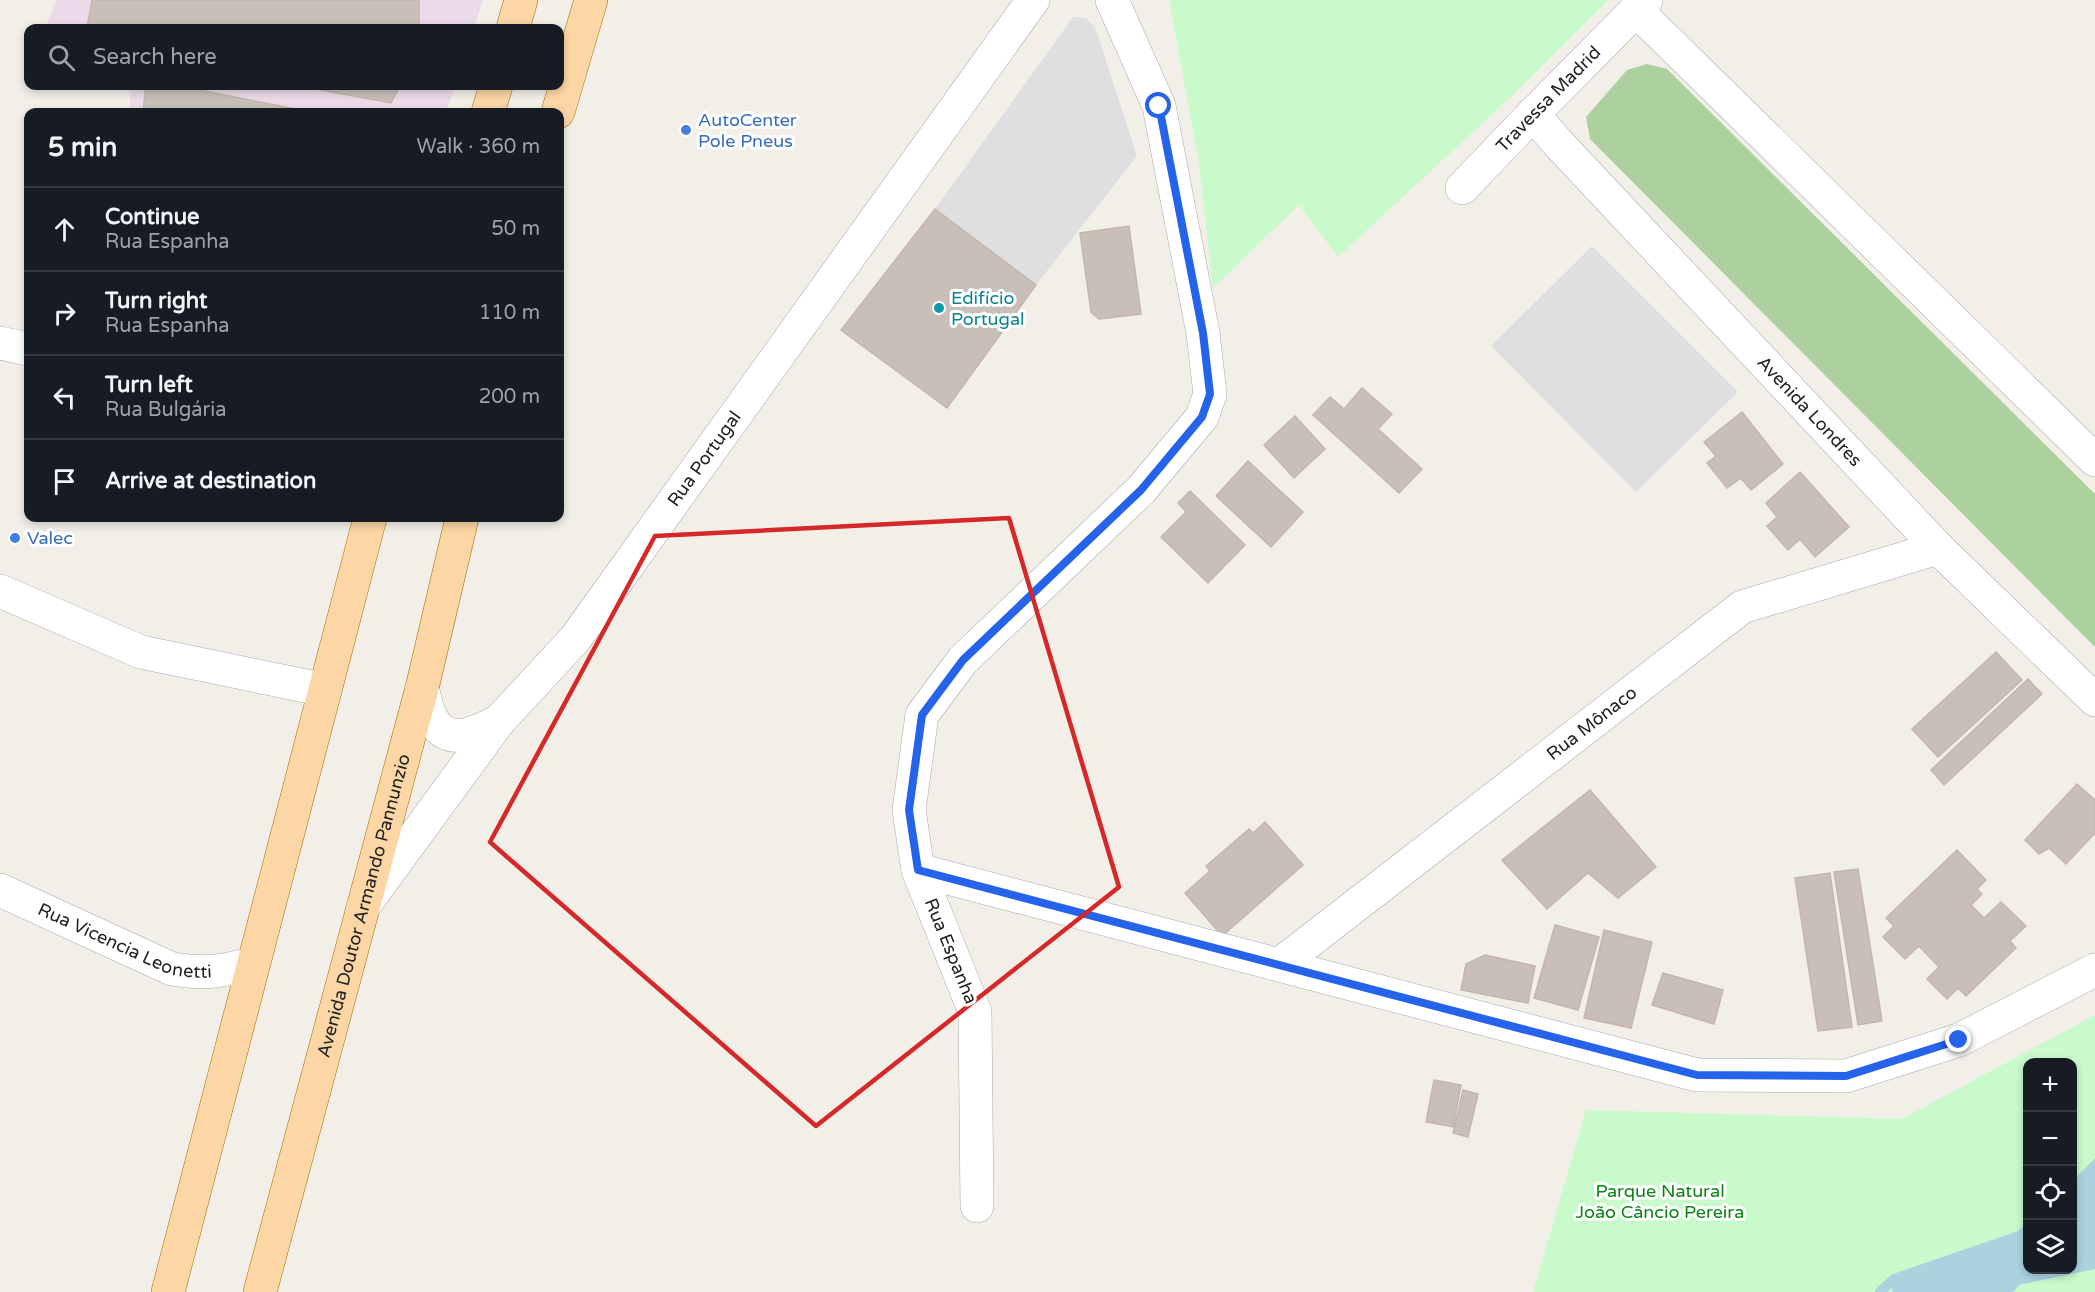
<!DOCTYPE html>
<html lang="en">
<head>
<meta charset="utf-8">
<style>
	:root { --surface:#171b24; --page:#20242c; --text:#f1f3f6; --muted:#9ea1a6; --line:#363941 }
	body { margin:0; font-family:"Varela Round",sans-serif; background:var(--page); color:var(--text) }
	.controls { position:absolute; right:18px; bottom:18px; display:grid; overflow:hidden; border-radius:12px; box-shadow:0 3px 9px #0003 }
	.controls button { width:54px; height:54px; display:grid; place-items:center; padding:0; border:0; border-bottom:2px solid var(--line); background:var(--surface); color:var(--text); font:30px sans-serif }
	.stop { position:absolute; width:18px; height:18px; margin:-14px; border:4px solid #2563eb; border-radius:50%; background:#fff }
	.stop.end { background:#2563eb; border-color:#fff; box-shadow:0 2px 6px #0008 }
	.list { margin:0; padding:0; list-style:none }
	h2 { display:flex; justify-content:space-between; align-items:center; height:78px; margin:0; padding:0 24px; font-size:26px }
	h2 small { font-size:20px; font-weight:400; color:var(--muted) }
	.list li { display:grid; grid-template-columns:39px 1fr auto; gap:18px; align-items:center; box-sizing:border-box; height:84px; padding:0 24px; border-top:2px solid var(--line) }
	.list b { display:block; font-size:22px; white-space:nowrap }
	.list p { margin:0; font-size:20px; white-space:nowrap; color:var(--muted) }
	.list em { font-size:20px; font-style:normal; color:var(--muted) }
	.icon { flex:none; width:33px; height:33px; fill:none; stroke:currentColor; stroke-width:2; stroke-linecap:round; stroke-linejoin:round }
	.map { position:relative; flex:none; width:2095px; height:1292px; overflow:hidden }
	.search { position:absolute; background:var(--surface); box-shadow:0 3px 9px #0003; left:24px; top:24px; width:540px; height:66px; display:flex; align-items:center; gap:15px; box-sizing:border-box; padding:0 21px; border-radius:12px; color:var(--muted); font-size:22px }
	.panel { position:absolute; background:var(--surface); box-shadow:0 3px 9px #0003; left:24px; top:108px; width:540px; height:414px; border-radius:12px }
	.map>svg:first-child { display:block }
	.residential { fill:#e0dfdf }
	.industrial { fill:#ebdbe8 }
	.forest { fill:#add19e }
	.park { fill:#c8facc; fill-rule:evenodd }
	.water { fill:#aad3df }
	.lines { fill:none; stroke-linecap:round; stroke-linejoin:round }
	.stream { stroke:#aad3df; stroke-width:10 }
	.building { fill:#c7bfb8; stroke:#c4b6ab; stroke-width:1.5 }
	.minor-casing { stroke:#a9a9a9; stroke-width:34 }
	.major-casing { stroke:#a06b00; stroke-width:34 }
	.minor { stroke:#fff; stroke-width:33 }
	.major { stroke:#fcd6a4; stroke-width:33 }
	.route { stroke:#2563eb; stroke-width:8 }
	.marked { fill:none; stroke:#d62828; stroke-width:4.5; stroke-linejoin:round }
	.shop-dot { fill:#3f7fe0; stroke:#fff; stroke-width:2 }
	.culture-dot { fill:#0f9aa8; stroke:#fff; stroke-width:2 }
	.labels { text-anchor:middle; stroke-width:6; stroke-linejoin:round; paint-order:stroke }
	.street-label { font-size:18px; fill:#222; stroke:#fff }
	.shop-label { font-size:18px; fill:#366cbe; stroke:#fff; text-anchor:start }
	.culture-label { font-size:18px; fill:#0d838f; stroke:#fff; text-anchor:start }
	.park-label { font-size:18px; fill:#0c8416; stroke:#fff }
</style>
</head>
<body>
<div class="map">
<svg width="2095" height="1292" viewBox="0 0 2095 1292">
	<rect width="100%" height="100%" fill="#f2efe9"/>
	<!-- residential -->
	<path class="residential" d="M1073,17l13,1 9,9 42,129 -101,129 -101,-76z
		M1592,246l146,146 -102,100 -145,-146z"/>
	<!-- industrial -->
	<path class="industrial" d="M56,0h427l-9,28h-428z
		M119,86h336l-9,26h-300l-16,-4v-19z"/>
	<!-- forest -->
	<path class="forest" d="M1647,64l20,5 428,425v153l-505,-508 -4,-22 41,-47z"/>
	<!-- park -->
	<path class="park" d="M1169,0h440l-108,106 -163,151 -39,-52 -86,83 -14,-124z
		M2095,1015v277h-562l53,-182 316,9zM2028,1062h44v208h-44z"/>
	<!-- water -->
	<path class="water" d="M2095,1158v111l-76,16 -6,7h-121l2,-13 125,-43 8,-9 1,43h44l1,-89z"/>
	<g class="lines">
		<!-- stream -->
		<path class="stream" d="M1880,1292l14,-13 125,-43 9,-6"/>
	</g>
	<!-- building -->
	<path class="building" d="M92,0h327v28h-332z
		M146,86h34l130,26h-167z
		M299,86h101l-9,17z
		M935,209l101,76 -89,123 -106,-78z
		M1129,226l12,88 -42,5 -8,-7 -11,-79z
		M1362,388l30,26 -14,15 44,40 -23,24 -86,-78 17,-18 14,12z
		M1742,412l41,52 -32,26 -10,-12 -14,10 -20,-25 9,-7 -12,-14z
		M1295,416l30,33 -31,29 -30,-33z
		M1248,461l55,51 -32,35 -55,-51z
		M1800,472l49,55 -34,30 -15,-18 -12,11 -21,-24 10,-9 -11,-14z
		M1190,491l55,54 -37,38 -47,-46 25,-25 -8,-9z
		M1996,652l26,28 -84,77 -26,-28z
		M2028,679l14,15 -98,91 -13,-15z
		M2077,784l18,16v33l-29,31 -17,-16 -10,6 -14,-14z
		M1590,790l66,77 -38,31 -30,-25 -41,36 -45,-49z
		M1265,822l38,43 -81,71 -37,-43 25,-22 -4,-5 43,-37 4,4z
		M1957,850l29,30 -9,9 5,5 -11,11 13,13 17,-16 25,24 -16,15 6,7 -50,48 -8,-8 -11,11 -20,-20 12,-12 -20,-21 -14,13 -22,-22 11,-11 -8,-8z
		M1858,869l24,152 -24,4 -24,-153z
		M1830,873l22,154 -34,4 -23,-153z
		M1555,925l44,12 -21,73 -44,-12z
		M1604,930l48,12 -21,86 -47,-10z
		M1485,955l50,11 -7,37 -67,-13 5,-26z
		M1663,973l60,17 -9,34 -62,-19z
		M1434,1080l27,5 -8,42 -27,-5z
		M1463,1090l15,4 -10,43 -15,-4z"/>
	<g class="lines">
		<defs>
			<g id="minor">
				<path d="M1636,10l459,450"/>
				<path id="s1" d="M1533,114l24,28 381,406 157,152"/>
				<path id="s2" d="M1462,188l71,-74 113,-114"/>
				<path d="M0,343l28,6"/>
				<path d="M0,591l141,61 184,38"/>
				<path d="M422,688c3,9 4,19 8,27 16,34 45,18 69,6"/>
				<path d="M918,870l779,205 149,1 113,-36 136,-70"/>
				<path id="s3" d="M0,890l172,79c31,5 51,3 81,-6"/>
				<path id="s4" d="M363,907l136,-186 76,-82 458,-639"/>
				<path id="s5" d="M1280,964l462,-357 196,-59"/>
				<path d="M977,1206l-2,-194 -57,-142 -9,-60 13,-95 41,-55 178,-170 61,-73 8,-23 -7,-61 -44,-227 -47,-106"/>
			</g>
			<g id="major">
				<path d="M513,28l8,-28"/>
				<path d="M488,112l8,-26"/>
				<path d="M558,112l33,-112"/>
				<path d="M168,1292l202,-774"/>
				<path id="s6" d="M260,1292l162,-604 40,-170"/>
			</g>
		</defs>
		<!-- minor casing -->
		<use href="#minor" class="minor-casing"/>
		<!-- major casing -->
		<use href="#major" class="major-casing"/>
		<!-- minor -->
		<use href="#minor" class="minor"/>
		<!-- major -->
		<use href="#major" class="major"/>
	</g>
	<g class="lines">
		<!-- route -->
		<path class="route" d="M1159,106l44,227 7,61 -8,23 -61,73 -178,170 -41,55 -13,95 9,60 779,205 149,1 113,-36"/>
	</g>
	<!-- marked area -->
	<path class="marked" d="M1009,518l110,369 -303,239 -326,-284 165,-306z"/>
	<!-- markers -->
	<g class="shop-dot">
		<circle cx="686" cy="130" r="6"/>
		<circle cx="15" cy="538" r="6"/>
	</g>
	<circle class="culture-dot" cx="939" cy="308" r="6"/>
	<g class="labels">
		<!-- street labels -->
		<g class="street-label">
			<text dy="6" stroke="none"><textPath href="#s2" startOffset="124">Travessa Madrid</textPath></text>
			<text dy="6" stroke="none"><textPath href="#s1" startOffset="406">Avenida Londres</textPath></text>
			<text dy="6" stroke="none"><textPath href="#s4" startOffset="564">Rua Portugal</textPath></text>
			<text dy="6" stroke="none"><textPath href="#s5" startOffset="394">Rua Mônaco</textPath></text>
			<text dy="6" stroke="none"><textPath href="#s6" startOffset="400">Avenida Doutor Armando Pannunzio</textPath></text>
			<text dy="6" stroke="none"><textPath href="#s3" startOffset="136">Rua Vicencia Leonetti</textPath></text>
			<text transform="translate(951 951) rotate(68)" y="6">Rua Espanha</text>
		</g>
		<!-- shop labels -->
		<g class="shop-label">
			<text x="698" y="126">AutoCenter<tspan x="698" dy="21">Pole Pneus</tspan></text>
			<text x="27" y="544">Valec</text>
		</g>
		<!-- culture labels -->
		<g class="culture-label">
			<text x="951" y="304">Edifício<tspan x="951" dy="21">Portugal</tspan></text>
		</g>
		<!-- park labels -->
		<g class="park-label">
			<text x="1660" y="1197">Parque Natural<tspan x="1660" dy="21">João Câncio Pereira</tspan></text>
		</g>
	</g>
</svg>
<div class="controls">
<button>+</button>
<button>−</button>
<button><svg class="icon" aria-label="locate" viewBox="0 0 24 24"><circle cx="12" cy="12" r="6"/><path d="M12 2v4M12 18v4M2 12h4M18 12h4"/></svg></button>
<button><svg class="icon" aria-label="layers" viewBox="0 0 24 24"><path d="M12 4l9 5-9 5-9-5zM3 14l9 5 9-5"/></svg></button>
</div>
<div class="stop" style="left:1159px;top:106px"></div>
<div class="stop end" style="left:1959px;top:1040px"></div>
<div class="search"><svg class="icon" aria-label="search" viewBox="0 0 24 24"><circle cx="10" cy="10" r="6"/><path d="M15 15l6 6"/></svg>Search here</div>
<section class="panel">
<h2>5 min<small>Walk · 360 m</small></h2>
<ul class="list">
<li><svg class="icon" aria-label="ahead" viewBox="0 0 24 24"><path d="M12 20V5M6 11l6-6 6 6"/></svg><div><b>Continue</b><p>Rua Espanha</p></div><em>50 m</em></li>
<li><svg class="icon" aria-label="right" viewBox="0 0 24 24"><path d="M7 20v-9h11M14 6l5 5-5 5"/></svg><div><b>Turn right</b><p>Rua Espanha</p></div><em>110 m</em></li>
<li><svg class="icon" aria-label="left" viewBox="0 0 24 24"><path d="M17 20v-9H6M10 6l-5 5 5 5"/></svg><div><b>Turn left</b><p>Rua Bulgária</p></div><em>200 m</em></li>
<li><svg class="icon" aria-label="arrive" viewBox="0 0 24 24"><path d="M6 21V4h12l-3 4 3 4H6"/></svg><div><b>Arrive at destination</b></div></li>
</ul>
</section>
</div>
</body>
</html>
